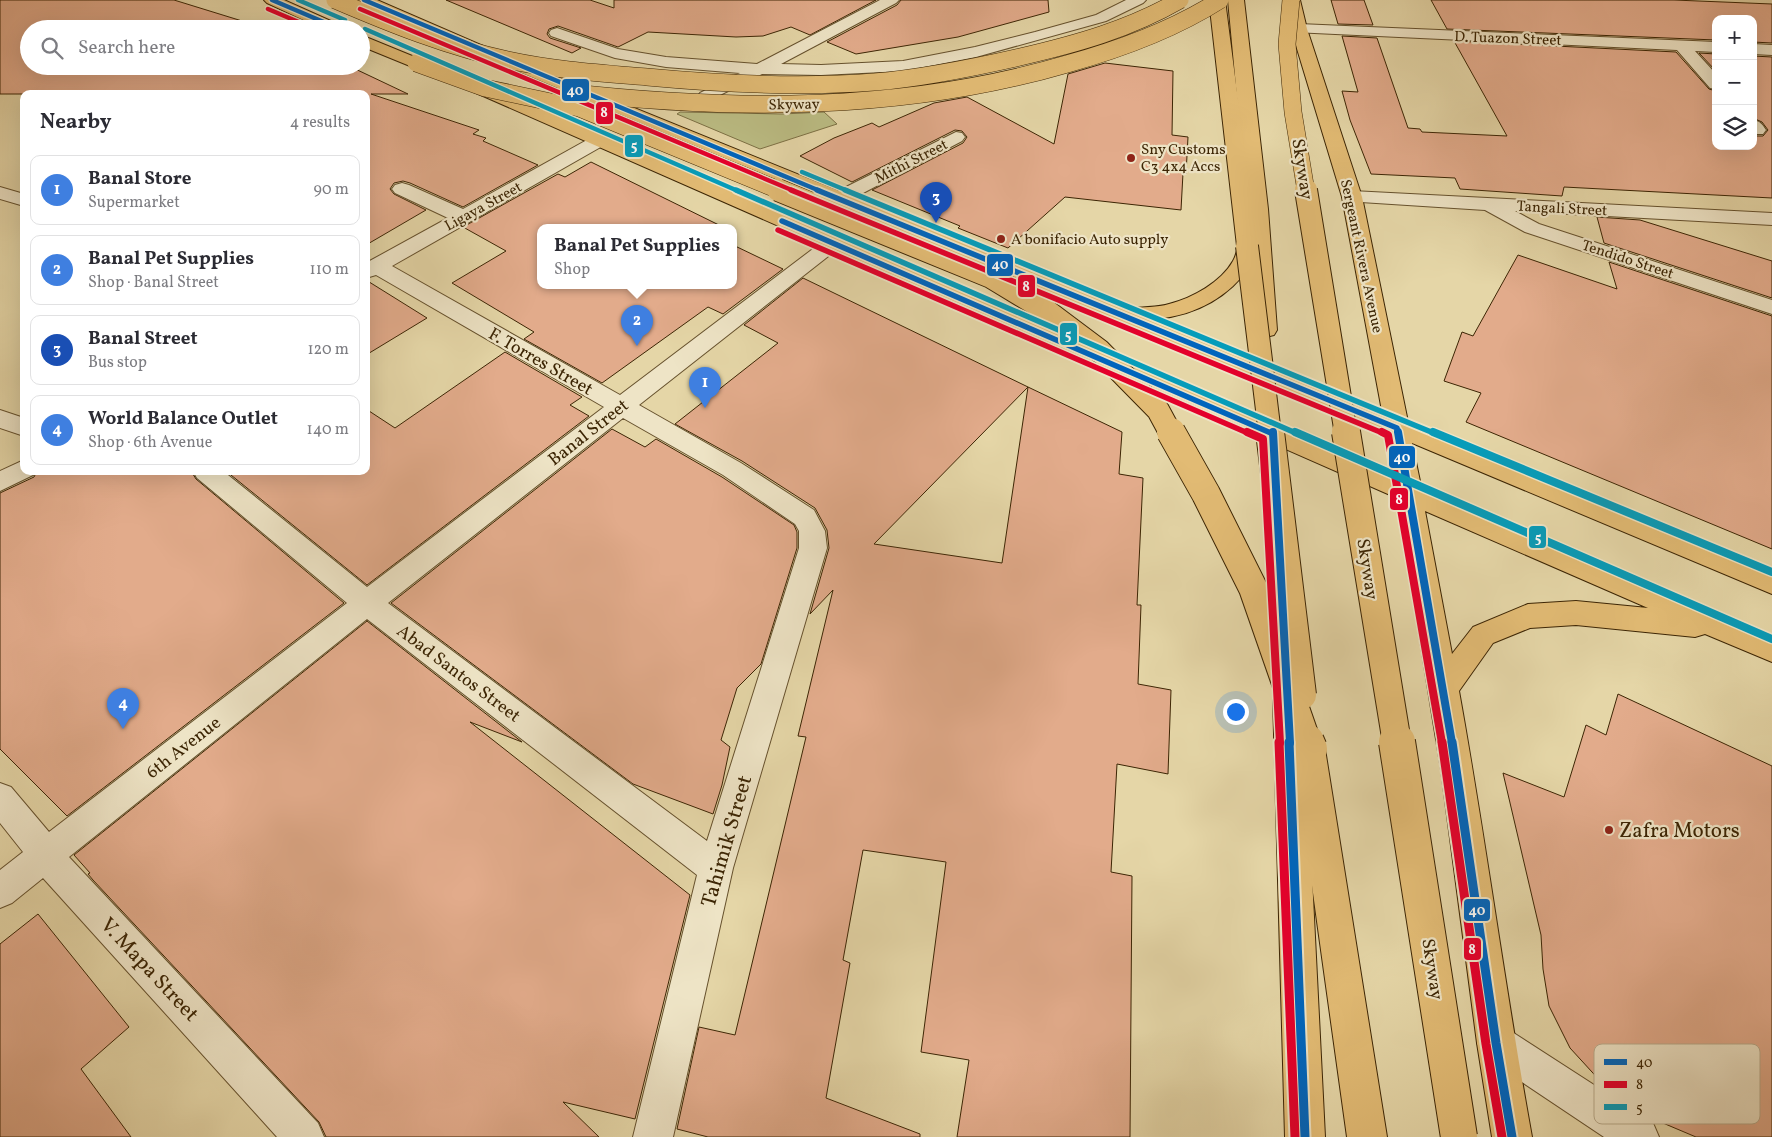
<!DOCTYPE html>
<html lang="en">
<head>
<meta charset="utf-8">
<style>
	:root { --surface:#fff; --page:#f7f7f7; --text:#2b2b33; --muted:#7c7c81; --line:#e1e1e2; --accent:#8f2418 }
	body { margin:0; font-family:Vollkorn,serif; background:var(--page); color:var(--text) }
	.controls { position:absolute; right:15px; top:15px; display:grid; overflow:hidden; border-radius:10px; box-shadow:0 5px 20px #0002 }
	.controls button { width:45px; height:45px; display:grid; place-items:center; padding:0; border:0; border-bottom:1px solid var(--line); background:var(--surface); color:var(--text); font:25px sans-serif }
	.you { position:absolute; left:1235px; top:711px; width:18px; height:18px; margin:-12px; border:4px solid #fff; border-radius:50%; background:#1a73e8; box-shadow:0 0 0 8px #1a73e833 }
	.badge { display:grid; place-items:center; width:32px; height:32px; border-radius:50%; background:var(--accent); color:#fff; font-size:16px; font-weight:700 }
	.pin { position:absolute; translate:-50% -41px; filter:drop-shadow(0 1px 2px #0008) }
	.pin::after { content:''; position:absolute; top:26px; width:18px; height:15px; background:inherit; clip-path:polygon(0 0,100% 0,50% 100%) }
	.popup { position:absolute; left:537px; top:224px; width:200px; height:65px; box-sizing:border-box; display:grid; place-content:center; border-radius:10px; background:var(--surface); filter:drop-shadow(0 1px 4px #0005); font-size:16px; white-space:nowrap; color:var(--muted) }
	.popup b { font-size:19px; color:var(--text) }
	.popup::after { content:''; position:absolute; left:50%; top:100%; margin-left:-10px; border:10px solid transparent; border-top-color:var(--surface) }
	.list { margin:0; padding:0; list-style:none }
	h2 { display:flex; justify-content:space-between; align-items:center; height:65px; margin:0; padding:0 20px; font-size:21px }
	h2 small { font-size:16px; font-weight:400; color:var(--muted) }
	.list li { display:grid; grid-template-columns:32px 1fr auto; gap:15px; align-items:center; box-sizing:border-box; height:70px; margin:0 10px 10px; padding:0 10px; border:1px solid var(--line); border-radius:10px }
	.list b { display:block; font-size:19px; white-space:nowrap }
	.list p { margin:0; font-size:16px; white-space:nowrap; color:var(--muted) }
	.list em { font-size:16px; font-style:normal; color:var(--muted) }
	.icon { flex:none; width:28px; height:28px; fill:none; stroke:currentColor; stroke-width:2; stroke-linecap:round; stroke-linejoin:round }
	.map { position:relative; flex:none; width:1772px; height:1137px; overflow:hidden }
	.search { position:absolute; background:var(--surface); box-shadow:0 5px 20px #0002; left:20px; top:20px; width:350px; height:55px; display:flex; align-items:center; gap:12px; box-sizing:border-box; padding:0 18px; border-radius:28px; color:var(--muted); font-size:19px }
	.panel { position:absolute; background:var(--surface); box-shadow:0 5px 20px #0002; left:20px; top:90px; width:350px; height:385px; border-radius:10px }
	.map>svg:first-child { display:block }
	.green { fill:#bbbc83; stroke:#7c7044 }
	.building { fill:#e2ab8b; stroke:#3c2504 }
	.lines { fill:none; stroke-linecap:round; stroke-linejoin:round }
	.minor-casing { stroke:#66512d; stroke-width:2 }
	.major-casing { stroke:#3c2504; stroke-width:2 }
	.highway-casing { stroke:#3c2504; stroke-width:2 }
	.minor { fill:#eee4c6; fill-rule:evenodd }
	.major { fill:#e2bb74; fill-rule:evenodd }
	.highway { fill:#e2bb74; fill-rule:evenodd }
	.highway-bridge-far3-casing { stroke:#3c2504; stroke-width:18; stroke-linecap:butt }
	.highway-bridge-far2-casing { stroke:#3c2504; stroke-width:24; stroke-linecap:butt }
	.highway-bridge-far1-casing { stroke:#3c2504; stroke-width:30; stroke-linecap:butt }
	.highway-bridge-casing { stroke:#3c2504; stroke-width:38; stroke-linecap:butt }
	.highway-bridge-far3 { stroke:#e2bb74; stroke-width:17 }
	.highway-bridge-far2 { stroke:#e2bb74; stroke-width:22 }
	.highway-bridge-far1 { stroke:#e2bb74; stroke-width:28 }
	.highway-bridge { stroke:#e2bb74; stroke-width:36 }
	.bus-1-far3-casing { stroke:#eee4c6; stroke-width:7 }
	.bus-1-far2-casing { stroke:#eee4c6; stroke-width:9 }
	.bus-1-far1-casing { stroke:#eee4c6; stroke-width:11 }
	.bus-1-casing { stroke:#eee4c6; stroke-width:13 }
	.bus-2-far3-casing { stroke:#eee4c6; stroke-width:7 }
	.bus-2-far2-casing { stroke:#eee4c6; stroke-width:9 }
	.bus-2-far1-casing { stroke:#eee4c6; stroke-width:11 }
	.bus-2-casing { stroke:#eee4c6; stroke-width:13 }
	.bus-3-far2-casing { stroke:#eee4c6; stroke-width:7 }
	.bus-3-far1-casing { stroke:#eee4c6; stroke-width:9 }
	.bus-3-casing { stroke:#eee4c6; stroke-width:11 }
	.bus-1-far3 { stroke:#0065bd; stroke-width:4.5 }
	.bus-1-far2 { stroke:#0065bd; stroke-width:5.5 }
	.bus-1-far1 { stroke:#0065bd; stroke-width:8 }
	.bus-1 { stroke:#0065bd; stroke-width:9 }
	.bus-2-far3 { stroke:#e4002b; stroke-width:4.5 }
	.bus-2-far2 { stroke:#e4002b; stroke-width:5.5 }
	.bus-2-far1 { stroke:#e4002b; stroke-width:8 }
	.bus-2 { stroke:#e4002b; stroke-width:9 }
	.bus-3-far2 { stroke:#069cba; stroke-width:4.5 }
	.bus-3-far1 { stroke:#069cba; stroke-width:5.5 }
	.bus-3 { stroke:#069cba; stroke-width:8 }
	.poi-dot { fill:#8f2418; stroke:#eee4c6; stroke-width:2 }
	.labels { text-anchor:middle; stroke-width:4.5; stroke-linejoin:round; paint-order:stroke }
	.far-street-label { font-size:15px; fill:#3c2504; stroke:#eee4c6 }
	.far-poi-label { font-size:15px; fill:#3c2504; stroke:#eee4c6; text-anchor:start }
	.street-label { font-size:18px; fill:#3c2504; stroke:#eee4c6 }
	.near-poi-label { font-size:21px; fill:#3c2504; stroke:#eee4c6; text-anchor:start }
	.near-street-label { font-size:21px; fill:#3c2504; stroke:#eee4c6 }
	.key { fill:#eee4c6; stroke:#b9ab8c; stroke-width:1 }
	.key-label { font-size:14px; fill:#3c2504 }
	.line-badge { stroke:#eee4c6; stroke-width:2 }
	.badge-label { font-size:14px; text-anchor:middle; font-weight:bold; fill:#fff }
</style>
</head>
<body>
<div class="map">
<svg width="1772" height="1137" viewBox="0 0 1772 1137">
	<rect width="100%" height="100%" fill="#e5d6a7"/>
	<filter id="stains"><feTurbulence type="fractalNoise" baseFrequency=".004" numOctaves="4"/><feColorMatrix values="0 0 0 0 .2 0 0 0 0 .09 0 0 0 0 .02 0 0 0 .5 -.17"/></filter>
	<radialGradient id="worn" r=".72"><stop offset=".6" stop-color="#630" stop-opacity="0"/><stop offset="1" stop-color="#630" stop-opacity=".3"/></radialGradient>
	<!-- green -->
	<path class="green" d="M680,112l102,2 42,-2 13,12 -77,25 -83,-35z"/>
	<!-- building -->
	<path class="building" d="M0,0h174l94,29h-239v37h320l59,28h-37l108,36 -6,4 13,4 -3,3 55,24 -75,42 -53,-24 -7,-2 -9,2 -4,6 4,5 32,16 -60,35v-151h-366z
		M446,0h144l24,8v-8h262l-66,35 -19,-8 -28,9 -27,1 -88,-5 -30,15 -60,-21 -9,3 -2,5 3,4 31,10 -9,5z
		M901,0h147l1,12 -91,25 -102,17 -29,-12 70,-37z
		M1331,0h33l9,25 -35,-1z
		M1431,0h243l98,4v39l-19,-1v-23h-37v21l-269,-11z
		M1342,36l35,2 31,90 12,1 2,3 85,4 -53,-95 222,11 33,37 7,2v55h37v-10h10l5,-6 -6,-8 -9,-4v-62l19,1v141l-208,-11 -2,9 -102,-7 -5,-11 -84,-4 -21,-54 -8,-29 16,1z
		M1699,53l17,1v17z
		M1105,63l68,8 -1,64 16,2 -2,37 -3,-1 -2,37 -116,-13 -57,51 -50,-20 2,-2 -88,-36 91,-47 4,-6 -5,-6 -7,-1 -103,52 -52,-26 34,-18 38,-15 7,4 55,-24 33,-6 87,47 14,-70z
		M591,162l132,65h-182v58h192v-40l50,24 -60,45 -15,-7 -106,76 -78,-44 10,-7 -82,-49 54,-32 -43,-24 95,-53 7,3z
		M1597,217l43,3 132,41v37l-168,-55z
		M1518,255l99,34 -8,-27 163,54v233l-306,-127 15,-29 -37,-12 18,-49 11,4z
		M803,278l225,109 -154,157 128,19 26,-176 94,45 -3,42 24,4 -6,127h4l-3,79 33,6 -3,84 -51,-10 -6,108 21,4 -2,261h-173l12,-77 -48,-8 25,-190 -83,-12 -20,110 7,3 -24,135 94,36v3h-212l-31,-8 22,-102 36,8 71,-298 -8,-1 35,-146 -23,24 19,-66 -2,-18 -12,-22 -73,-47 -67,-37 103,-81 -34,-18z
		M366,280l61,38 -61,37z
		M505,352l77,45 -12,8 19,11 -222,169 -141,-114h140v-62l29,19z
		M612,429l33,18 11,-8 66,38 72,48 3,7v16l-36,116 -24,24 -16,52 9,7 -8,38 -9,29 -80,-30 -242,-181z
		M37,471h154l5,8 148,124 -277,213 -67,-67v-256l34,-16z
		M367,621l155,121 -52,-20 220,173 -55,224 -72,-17 36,35h-273l-7,-15 -226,-242 -5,-6 2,-1 -16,-18z
		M1618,694l154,72v371h-76l-45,-19v-4l-48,-30 -33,-36 -21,-42 -6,-37 -2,-34 -38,-162 61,24 22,-72 20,10z
		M38,914l91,113 -48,42 50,68h-131v-193z"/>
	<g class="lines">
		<defs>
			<path id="minor" d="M880,0h19l-3,3 -115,61 40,1 82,-4 72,-14 60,-15 61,-17 30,-15h20l-3,3 -37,18 -130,36 -73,14 -82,4 -59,-1 -56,28 -6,-1 -3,-4 3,-4 40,-20 -74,-6 -51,-9 -64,-22 -2,-3 2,-3 6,-2 61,21 48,8 91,7z
				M1299,24l417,18v10l-21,-1 21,23v15l-6,-1 -33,-38 -384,-18 -2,-3 2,-3z
				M1753,44l19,1v10l-19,-1z
				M1753,120c7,1 9,4 13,10l-3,4h-10z
				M956,132l6,1 3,4 -3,4 -116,61 -7,2 -7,-2 -3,-4 3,-4z
				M600,135l6,1 3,4 -3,4 -214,122 228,129 206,-156 7,-2 7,2 3,4 -3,4 -201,158 102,58 73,47 11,21 2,17 -94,320 -60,269h-40l64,-262 -330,-256 -298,238 249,266 6,14h-47l-234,-259 -31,25 -12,5v-38l23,-18 -23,-29v-40l11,4 38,45 298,-229 -150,-125 -4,-7h30l144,116 237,-180 -228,-132 -10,3v-15l82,-45 -53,-25 -3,-4 3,-4 7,-2 7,2 54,24 131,-73zM623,418l100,57 72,49 4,7v17l-92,293 -319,-238z
				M0,187l24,7v12l-24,-7z
				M1352,191l420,22v12l-257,-14 24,13 233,76v14l-247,-82 -40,-22 -140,-9 -3,-4 3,-4z
				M0,410l24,8v18l-24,-8z
				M24,460v11h11l-2,4 -33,16v-20z
				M1496,1024l13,6 144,93 6,14h-55l-121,-81 -6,-13 6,-13z"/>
			<path id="major" d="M356,0h21l134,58 619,251c13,-3 27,-1 39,-5 24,-6 52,-22 64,-43 6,-10 5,-23 12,-33l4,-1 -21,-227h16l24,209 9,121 -3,5 -8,2 -8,-2 -3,-5 -4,-65c-22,32 -55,50 -94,54l225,92 -40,-214 -51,-168 -7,-29h16l7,29 55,168 46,225 364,149v23l-360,-151 9,43 351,151v25l-67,-28 -10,3 -119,-12 -46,3 -37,15 -34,48c27,149 46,298 73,446h-40l-15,-94 -36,-273 -44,-272 -923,-406 -3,-4 3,-4h12l907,390 -8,-42c-341,-144 -686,-281 -1026,-429zM1425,511l223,97 -72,-7 -48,3 -55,23 -21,27z
				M1288,684l11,4 4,9 22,440h-40l-12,-440 4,-9z"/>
			<path id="highway" d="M264,0h20l58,26 2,3h-21l-56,-26z
				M1209,0h16l32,246 -3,4 -7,2 -7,-2 -3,-4z
				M361,35l61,25 2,3 -2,3h-12l-49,-20z
				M1309,735l11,4 5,10 62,388h-40l-54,-388 5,-10z"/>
		</defs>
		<!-- minor casing -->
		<use href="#minor" class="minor-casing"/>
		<!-- major casing -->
		<use href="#major" class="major-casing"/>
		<!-- highway casing -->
		<use href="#highway" class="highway-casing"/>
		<!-- minor -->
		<use href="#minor" class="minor"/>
		<!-- major -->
		<use href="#major" class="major"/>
		<!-- highway -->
		<use href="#highway" class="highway"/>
		<defs>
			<path id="highway-bridge-far3" d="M335,0c56,24 113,47 173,60 46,10 92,13 139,17 75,7 151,11 227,5 49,-4 98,-14 146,-25 56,-13 110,-28 160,-57
				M1291,0l-4,44 6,68 13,79
				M416,63l69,25 94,20 202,83
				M565,92c168,19 338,20 502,-28 54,-15 106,-34 153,-64"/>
			<path id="highway-bridge-far2" d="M778,190l213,87 56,34 52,39 59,60 13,24
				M1306,190l40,244
				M1247,246l23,188"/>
			<path id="highway-bridge-far1" d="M1171,432l35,62 47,94 54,155
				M1270,432l32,263
				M1346,432l51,311"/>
			<path id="highway-bridge" d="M1306,742l3,7
				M1397,742l62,395"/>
		</defs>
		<!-- highway-bridge-far3 casing -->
		<use href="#highway-bridge-far3" class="highway-bridge-far3-casing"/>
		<!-- highway-bridge-far2 casing -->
		<use href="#highway-bridge-far2" class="highway-bridge-far2-casing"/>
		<!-- highway-bridge-far1 casing -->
		<use href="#highway-bridge-far1" class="highway-bridge-far1-casing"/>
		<!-- highway-bridge casing -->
		<use href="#highway-bridge" class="highway-bridge-casing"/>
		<!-- highway-bridge-far3 -->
		<use href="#highway-bridge-far3" class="highway-bridge-far3"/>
		<!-- highway-bridge-far2 -->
		<use href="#highway-bridge-far2" class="highway-bridge-far2"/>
		<!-- highway-bridge-far1 -->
		<use href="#highway-bridge-far1" class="highway-bridge-far1"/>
		<!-- highway-bridge -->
		<use href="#highway-bridge" class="highway-bridge"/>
		<defs>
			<path id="bus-1-far3" d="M272,0l68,29
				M364,0l456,191"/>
			<path id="bus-1-far2" d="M817,190l580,238 1,6
				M782,221l491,213"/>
			<path id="bus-1-far1" d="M1273,432l17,311
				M1398,432l54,311"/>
			<path id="bus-1" d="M1289,742l16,395
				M1452,742l44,301 16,94"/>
			<path id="bus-2-far3" d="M268,9l47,20
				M360,9l434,182"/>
			<path id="bus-2-far2" d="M791,190l594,244
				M778,230l472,204"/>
			<path id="bus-2-far1" d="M1247,432l16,7 17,304
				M1382,432l6,3 54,308"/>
			<path id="bus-2" d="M1279,742l16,395
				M1442,742l44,302 16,93"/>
			<path id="bus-3-far2" d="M298,0l47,20
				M365,29l373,162
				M802,172l46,19"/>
			<path id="bus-3-far1" d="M736,190l562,244
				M845,190l591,244"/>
			<path id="bus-3" d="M1295,432l477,207
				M1433,432l339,140"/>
		</defs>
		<!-- bus-1-far3 casing -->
		<use href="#bus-1-far3" class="bus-1-far3-casing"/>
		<!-- bus-1-far2 casing -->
		<use href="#bus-1-far2" class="bus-1-far2-casing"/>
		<!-- bus-1-far1 casing -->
		<use href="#bus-1-far1" class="bus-1-far1-casing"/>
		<!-- bus-1 casing -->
		<use href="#bus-1" class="bus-1-casing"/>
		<!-- bus-2-far3 casing -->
		<use href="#bus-2-far3" class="bus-2-far3-casing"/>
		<!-- bus-2-far2 casing -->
		<use href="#bus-2-far2" class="bus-2-far2-casing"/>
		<!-- bus-2-far1 casing -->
		<use href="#bus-2-far1" class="bus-2-far1-casing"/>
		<!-- bus-2 casing -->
		<use href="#bus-2" class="bus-2-casing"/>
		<!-- bus-3-far2 casing -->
		<use href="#bus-3-far2" class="bus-3-far2-casing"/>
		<!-- bus-3-far1 casing -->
		<use href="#bus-3-far1" class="bus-3-far1-casing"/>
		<!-- bus-3 casing -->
		<use href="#bus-3" class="bus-3-casing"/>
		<!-- bus-1-far3 -->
		<use href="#bus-1-far3" class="bus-1-far3"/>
		<!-- bus-1-far2 -->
		<use href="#bus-1-far2" class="bus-1-far2"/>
		<!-- bus-1-far1 -->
		<use href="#bus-1-far1" class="bus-1-far1"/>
		<!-- bus-1 -->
		<use href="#bus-1" class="bus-1"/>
		<!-- bus-2-far3 -->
		<use href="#bus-2-far3" class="bus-2-far3"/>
		<!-- bus-2-far2 -->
		<use href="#bus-2-far2" class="bus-2-far2"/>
		<!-- bus-2-far1 -->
		<use href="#bus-2-far1" class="bus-2-far1"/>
		<!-- bus-2 -->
		<use href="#bus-2" class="bus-2"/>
		<!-- bus-3-far2 -->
		<use href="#bus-3-far2" class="bus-3-far2"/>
		<!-- bus-3-far1 -->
		<use href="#bus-3-far1" class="bus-3-far1"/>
		<!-- bus-3 -->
		<use href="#bus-3" class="bus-3"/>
	</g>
	<!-- markers -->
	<g class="poi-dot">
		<circle cx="1131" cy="158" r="5"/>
		<circle cx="1001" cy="239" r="5"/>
		<circle cx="1609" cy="830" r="5"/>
	</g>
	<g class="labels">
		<!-- far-street labels -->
		<g class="far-street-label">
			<text transform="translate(1508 38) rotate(2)" y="5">D. Tuazon Street</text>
			<text transform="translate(794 104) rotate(-1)" y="5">Skyway</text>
			<text transform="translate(911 161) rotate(-27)" y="5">Mithi Street</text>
			<text transform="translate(483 206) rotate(-29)" y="5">Ligaya Street</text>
			<text transform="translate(1562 208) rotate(3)" y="5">Tangali Street</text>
			<text transform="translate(1362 256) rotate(78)" y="5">Sergeant Rivera Avenue</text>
			<text transform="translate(1628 259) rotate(18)" y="5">Tendido Street</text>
		</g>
		<!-- far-poi labels -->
		<g class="far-poi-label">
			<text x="1141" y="154">Sny Customs<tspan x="1141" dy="17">C3 4x4 Accs</tspan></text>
			<text x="1011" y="244">A bonifacio Auto supply</text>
		</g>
		<!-- street labels -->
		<g class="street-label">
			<text transform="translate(1303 169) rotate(81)" y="6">Skyway</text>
			<text transform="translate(541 361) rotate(30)" y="6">F. Torres Street</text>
			<text transform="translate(588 432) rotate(-38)" y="6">Banal Street</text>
			<text transform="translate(1368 569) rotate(81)" y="6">Skyway</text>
			<text transform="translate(459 673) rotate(37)" y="6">Abad Santos Street</text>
			<text transform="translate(183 747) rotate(-38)" y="6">6th Avenue</text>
			<text transform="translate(1433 969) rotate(81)" y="6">Skyway</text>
		</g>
		<!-- near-poi labels -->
		<g class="near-poi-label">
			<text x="1619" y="837">Zafra Motors</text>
		</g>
		<!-- near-street labels -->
		<g class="near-street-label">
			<text transform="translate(726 841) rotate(-74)" y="7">Tahimik Street</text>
			<text transform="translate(150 969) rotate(47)" y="7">V. Mapa Street</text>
		</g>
	</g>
	<!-- legend -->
	<rect x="1594" y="1044" width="166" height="80" rx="8" class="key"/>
	<rect x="1604" y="1059" width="23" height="6" fill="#0065bd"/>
	<rect x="1604" y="1081" width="23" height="7" fill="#e4002b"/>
	<rect x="1604" y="1104" width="23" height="6" fill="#069cba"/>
	<g class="key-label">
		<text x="1636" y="1067">40</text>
		<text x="1636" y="1089">8</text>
		<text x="1636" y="1112">5</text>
	</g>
	<g class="line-badge">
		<rect x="561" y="78" width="29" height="24" rx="5" fill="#0065bd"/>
		<rect x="595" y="101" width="19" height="24" rx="5" fill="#e4002b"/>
		<rect x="624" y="134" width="20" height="24" rx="5" fill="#069cba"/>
		<rect x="986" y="253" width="28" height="24" rx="5" fill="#0065bd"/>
		<rect x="1017" y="274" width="19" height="24" rx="5" fill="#e4002b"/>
		<rect x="1059" y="322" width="19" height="24" rx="5" fill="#069cba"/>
		<rect x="1388" y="445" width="28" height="24" rx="5" fill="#0065bd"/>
		<rect x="1389" y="487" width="20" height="24" rx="5" fill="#e4002b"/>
		<rect x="1528" y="525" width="19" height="24" rx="5" fill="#069cba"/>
		<rect x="1463" y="898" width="28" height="24" rx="5" fill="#0065bd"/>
		<rect x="1463" y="937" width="19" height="24" rx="5" fill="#e4002b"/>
	</g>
	<g class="badge-label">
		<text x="575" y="95">40</text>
		<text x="604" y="117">8</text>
		<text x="634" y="150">5</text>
		<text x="1000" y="269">40</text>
		<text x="1026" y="291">8</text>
		<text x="1068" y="339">5</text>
		<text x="1402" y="462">40</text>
		<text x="1399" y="504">8</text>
		<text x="1538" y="542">5</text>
		<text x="1477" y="915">40</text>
		<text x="1472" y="954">8</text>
	</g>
	<rect width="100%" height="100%" filter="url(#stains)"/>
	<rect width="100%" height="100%" fill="url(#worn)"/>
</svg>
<div class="controls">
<button>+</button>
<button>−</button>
<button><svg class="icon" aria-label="layers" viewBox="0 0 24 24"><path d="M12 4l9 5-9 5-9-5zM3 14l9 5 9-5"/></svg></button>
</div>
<div class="you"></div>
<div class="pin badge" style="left:705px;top:408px;background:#3f7fe0">1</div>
<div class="pin badge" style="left:637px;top:346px;background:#3f7fe0">2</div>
<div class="popup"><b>Banal Pet Supplies</b>Shop</div>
<div class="pin badge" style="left:936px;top:223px;background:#1a4fb4">3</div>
<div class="pin badge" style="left:123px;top:729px;background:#3f7fe0">4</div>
<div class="search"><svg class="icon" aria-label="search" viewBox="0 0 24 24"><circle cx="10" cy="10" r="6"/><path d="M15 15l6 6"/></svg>Search here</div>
<section class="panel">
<h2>Nearby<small>4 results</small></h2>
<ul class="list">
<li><span class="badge" style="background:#3f7fe0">1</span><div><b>Banal Store</b><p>Supermarket</p></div><em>90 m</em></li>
<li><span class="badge" style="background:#3f7fe0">2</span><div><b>Banal Pet Supplies</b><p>Shop · Banal Street</p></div><em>110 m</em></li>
<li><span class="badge" style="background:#1a4fb4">3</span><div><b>Banal Street</b><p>Bus stop</p></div><em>120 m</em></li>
<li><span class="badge" style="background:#3f7fe0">4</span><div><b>World Balance Outlet</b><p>Shop · 6th Avenue</p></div><em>140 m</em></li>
</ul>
</section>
</div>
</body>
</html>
